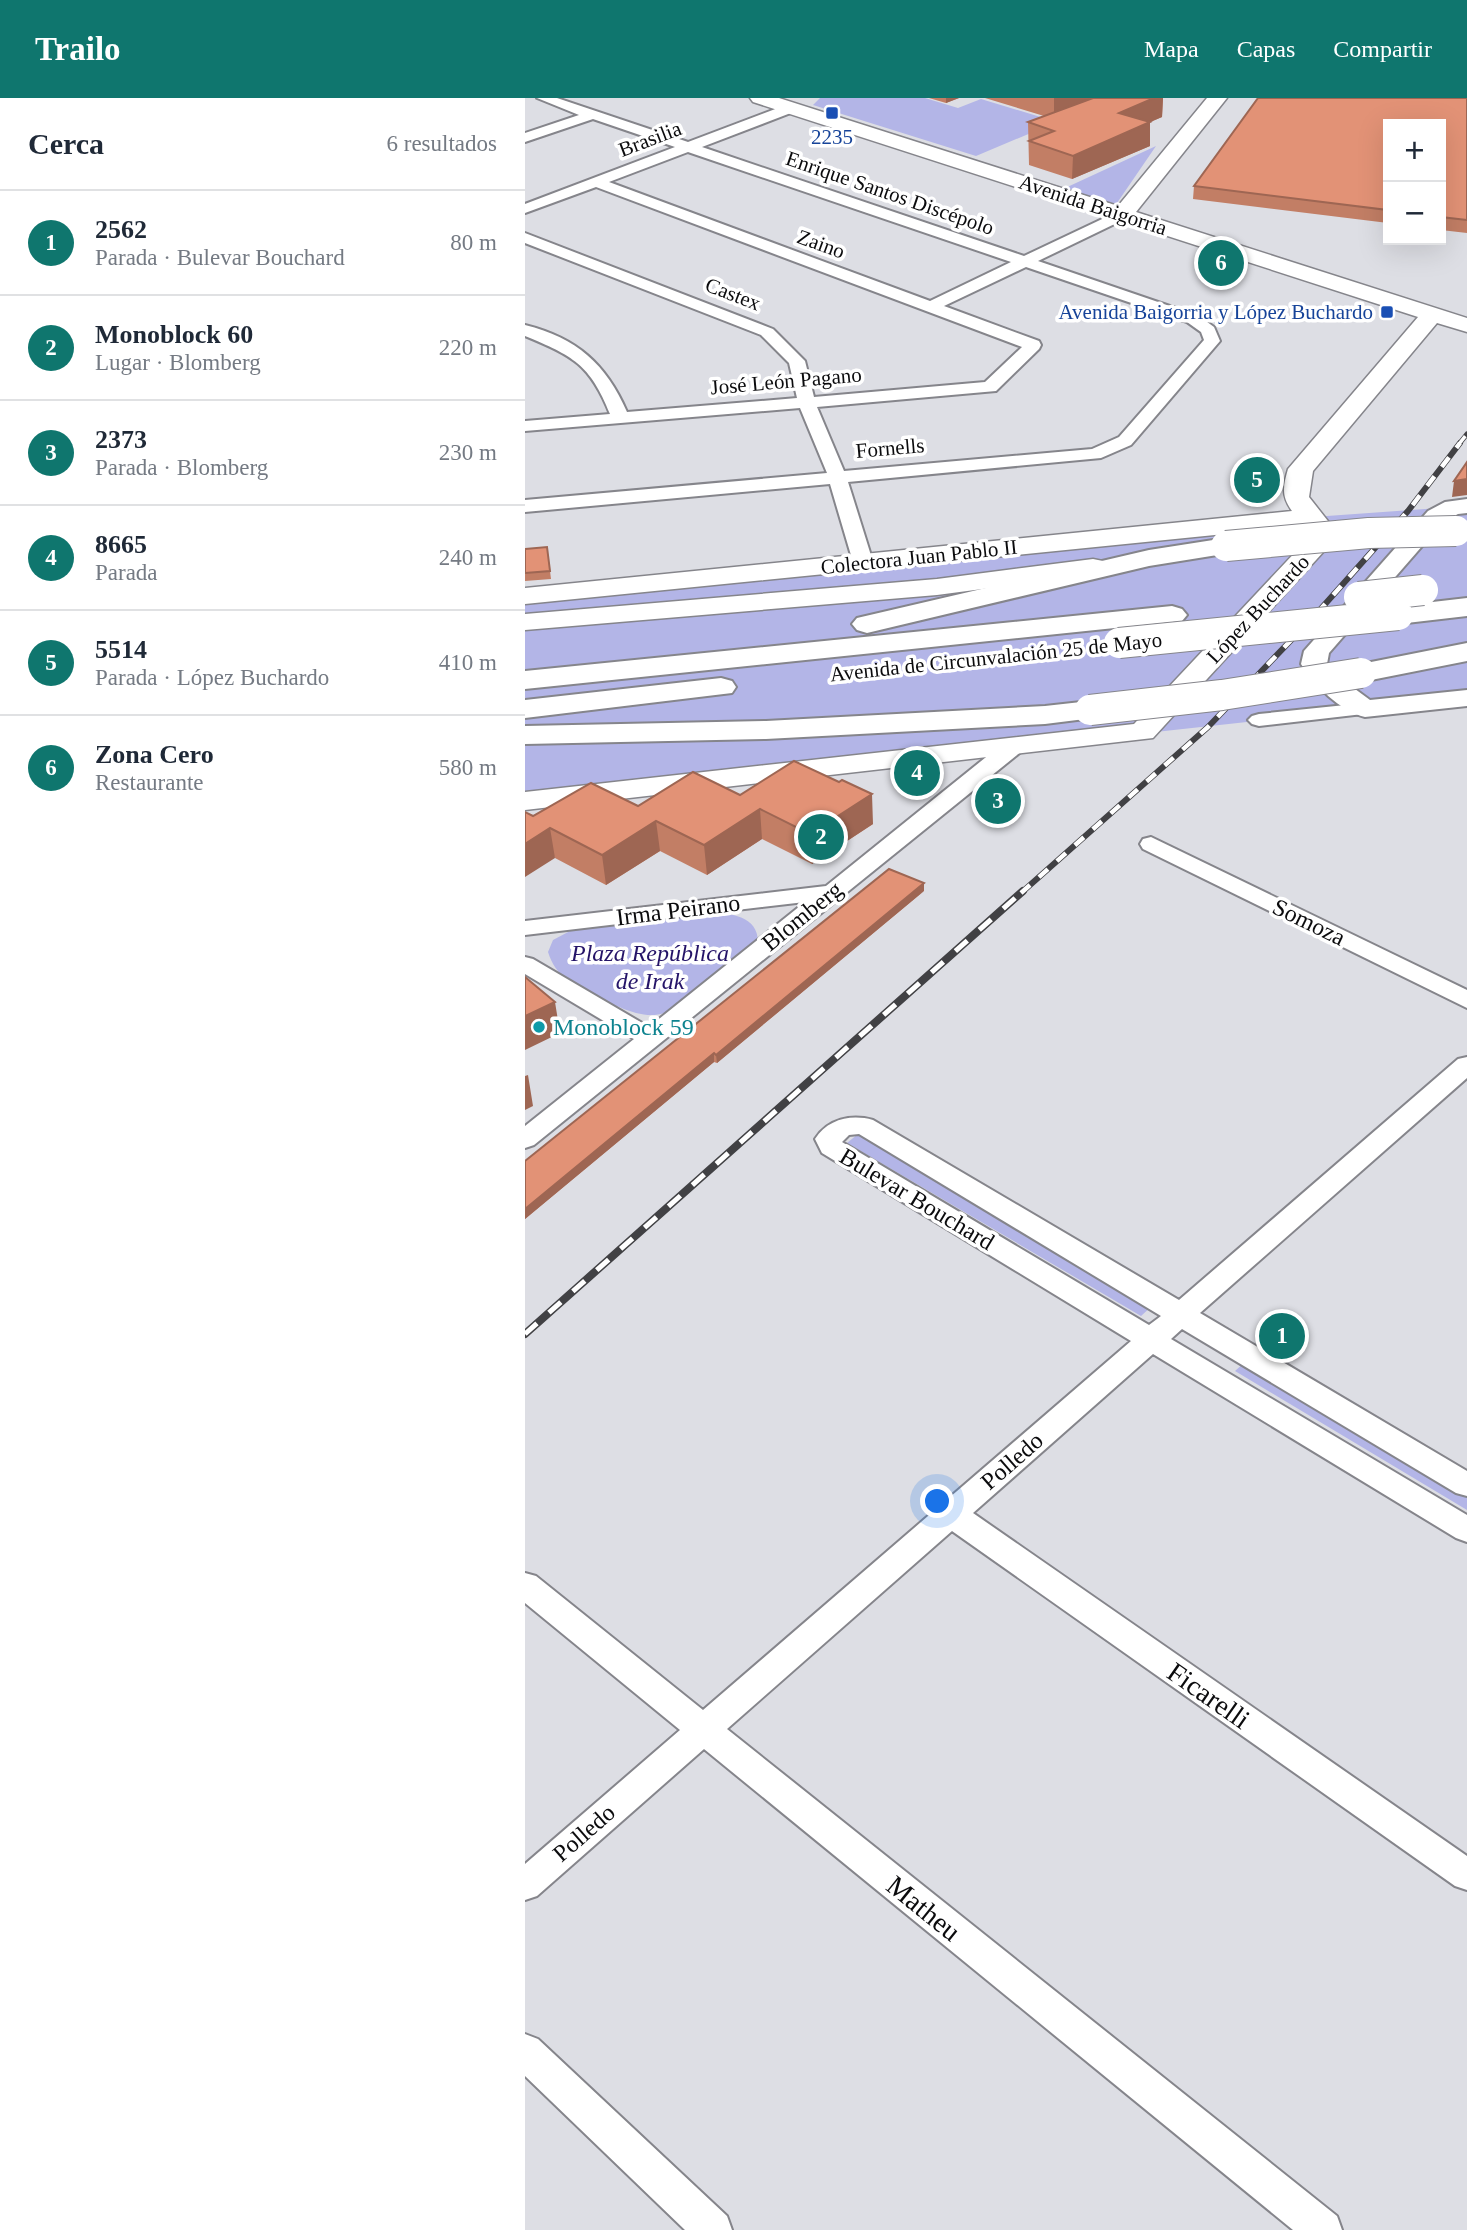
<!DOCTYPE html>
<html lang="es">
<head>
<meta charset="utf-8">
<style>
	:root { --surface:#fff; --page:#f2f2f3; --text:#1f2937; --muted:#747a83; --line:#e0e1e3; --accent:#0f766e }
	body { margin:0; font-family:"Times New Roman",serif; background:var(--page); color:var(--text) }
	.controls { position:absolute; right:21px; top:21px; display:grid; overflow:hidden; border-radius:0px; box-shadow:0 7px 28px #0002 }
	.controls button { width:63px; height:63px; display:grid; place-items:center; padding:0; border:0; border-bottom:2px solid var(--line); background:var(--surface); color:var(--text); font:35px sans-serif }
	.you { position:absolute; left:413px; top:1404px; width:24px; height:24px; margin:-18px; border:5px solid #fff; border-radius:50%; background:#1a73e8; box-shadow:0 0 0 10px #1a73e833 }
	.badge { display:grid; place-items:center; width:46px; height:46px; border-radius:50%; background:var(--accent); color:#fff; font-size:23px; font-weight:700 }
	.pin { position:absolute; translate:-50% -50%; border:4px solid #fff; box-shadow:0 2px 7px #0006 }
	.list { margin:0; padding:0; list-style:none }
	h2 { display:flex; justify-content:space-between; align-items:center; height:91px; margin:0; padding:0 28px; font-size:30px }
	h2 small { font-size:23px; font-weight:400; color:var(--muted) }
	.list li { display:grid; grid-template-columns:46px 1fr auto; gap:21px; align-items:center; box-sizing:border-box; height:105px; padding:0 28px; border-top:2px solid var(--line) }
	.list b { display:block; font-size:26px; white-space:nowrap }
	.list p { margin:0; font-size:23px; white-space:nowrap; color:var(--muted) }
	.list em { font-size:23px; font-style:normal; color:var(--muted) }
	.map { position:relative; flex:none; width:942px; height:2132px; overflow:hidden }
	header { display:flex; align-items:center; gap:42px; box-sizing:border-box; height:98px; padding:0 35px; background:var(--accent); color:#fff }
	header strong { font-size:33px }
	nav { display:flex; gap:38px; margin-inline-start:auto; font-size:24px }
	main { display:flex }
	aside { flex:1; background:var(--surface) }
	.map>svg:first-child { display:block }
	.green { fill:#b3b5e7 }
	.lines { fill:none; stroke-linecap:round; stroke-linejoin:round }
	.minor-casing { stroke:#85858b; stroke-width:4 }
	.tertiary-casing { stroke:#85858b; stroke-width:4 }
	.secondary-casing { stroke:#85858b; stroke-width:3 }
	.motorway-casing { stroke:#85858b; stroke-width:4 }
	.minor { fill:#fff; fill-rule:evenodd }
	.tertiary { fill:#fff; fill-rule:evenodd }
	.secondary { fill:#fff; fill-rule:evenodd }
	.motorway { fill:#fff; fill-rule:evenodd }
	.rail-far2-casing { stroke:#414144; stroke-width:5 }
	.rail-far1-casing { stroke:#414144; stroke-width:6 }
	.rail-casing { stroke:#414144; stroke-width:8 }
	.rail-far2 { stroke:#fff; stroke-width:3.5; stroke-dasharray:10; stroke-linecap:butt }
	.rail-far1 { stroke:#fff; stroke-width:4.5; stroke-dasharray:12; stroke-linecap:butt }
	.rail { stroke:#fff; stroke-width:5; stroke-dasharray:16; stroke-linecap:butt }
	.motorway-bridge-casing { stroke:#85858b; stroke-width:32; stroke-linecap:butt }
	.motorway-bridge { stroke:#fff; stroke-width:30 }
	.wall { fill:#c27e65 }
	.shaded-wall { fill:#9e6653 }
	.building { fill:#e29276; stroke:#9e6653; stroke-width:2 }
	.transit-dot { fill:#1a4fb4; stroke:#fff; stroke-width:2.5 }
	.culture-dot { fill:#0f9aa8; stroke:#fff; stroke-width:2.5 }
	.labels { text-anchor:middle; stroke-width:7; stroke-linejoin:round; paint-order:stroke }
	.far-transit-label { font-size:21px; fill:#164399; stroke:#fff }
	.far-street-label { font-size:21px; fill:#0b0b0d; stroke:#fff }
	.street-label { font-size:24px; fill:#0b0b0d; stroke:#fff }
	.park-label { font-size:24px; font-style:italic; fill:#251468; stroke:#fff }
	.culture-label { font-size:24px; fill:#0d838f; stroke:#fff; text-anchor:start }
	.near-street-label { font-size:28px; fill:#0b0b0d; stroke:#fff }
</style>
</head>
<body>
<header>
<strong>Trailo</strong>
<nav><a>Mapa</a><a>Capas</a><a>Compartir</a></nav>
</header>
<main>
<aside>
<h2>Cerca<small>6 resultados</small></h2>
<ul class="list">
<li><span class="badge">1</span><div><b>2562</b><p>Parada · Bulevar Bouchard</p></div><em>80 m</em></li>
<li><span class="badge">2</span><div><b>Monoblock 60</b><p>Lugar · Blomberg</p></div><em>220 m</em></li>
<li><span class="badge">3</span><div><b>2373</b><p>Parada · Blomberg</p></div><em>230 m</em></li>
<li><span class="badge">4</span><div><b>8665</b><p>Parada</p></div><em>240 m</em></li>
<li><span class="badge">5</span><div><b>5514</b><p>Parada · López Buchardo</p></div><em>410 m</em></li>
<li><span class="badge">6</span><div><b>Zona Cero</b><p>Restaurante</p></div><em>580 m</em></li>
</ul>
</aside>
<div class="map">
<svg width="942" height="2132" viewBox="0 0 942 2132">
	<rect width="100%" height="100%" fill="#dddee4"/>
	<!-- green -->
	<path class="green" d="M295,0h105l33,10 23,-9 76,23 -81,34 -163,-51z
		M631,48l-39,57 -8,1 -46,-15z
		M942,408v192l-942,103v-205l788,-79z
		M185,815c21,0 48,3 48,29 -20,16 -73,65 -94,71 -22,8 -52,-9 -71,-19 -22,-11 -37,-17 -45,-42l5,-12 17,-9z
		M333,1036l294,172 -11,10 -294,-173z
		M720,1264l222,133v15l-232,-139z"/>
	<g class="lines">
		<defs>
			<path id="minor" d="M12,0h20l131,44 98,-37h10v6l-94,36 322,109 93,-44h10l3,3 -3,3 -89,43 161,55 15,11 6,14 -89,104 -30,13 -253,24 25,80 -10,6 -10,-6 -23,-78 -305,28v-12l302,-27 -27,-65 -275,23v-10l85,-7c-20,-50 -37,-58 -85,-78v-11c52,13 81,39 102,87l170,-14 -8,-35 -28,-28 -236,-92v-10l248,96 32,32 9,36 171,-15 37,-35 -426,-160 -71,26v-9l150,-57 -82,-28 -68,23v-9l54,-18zM163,54l323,110 -81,39 -321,-119zM501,169l161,55 14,10 3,8 -85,97 -27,12 -248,22 -27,-64 179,-16 43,-42 2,-4 -2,-4 -95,-35z
				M840,605l7,2 3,4 -3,4 -113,13 -7,-2 -4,-4 4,-4 7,-2z
				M489,642l8,1 3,5 -3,5 -488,394 -9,3v-22l109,-87 -109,-65v-17l8,2 116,68 156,-125 -280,33v-14l301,-35 180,-145z
				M626,739l316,153v18l-324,-159 -3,-5 3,-5z
				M942,959v21l-267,235 267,158v25l-11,-3 -274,-164 -11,10 296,176v27l-11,-4 -303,-184 -180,159 494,343v34l-12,-4 -503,-355 -225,198 610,487 5,14h-49l-589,-481 -167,147 -12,4v-36l155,-134 -155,-127v-30l11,3 167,134 428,-369 -309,-188 -7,-14c13,-20 36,-25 58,-19l306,180 279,-241zM334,1036l302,182 -12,9 -307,-183 7,-7z
				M0,1936l13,5 189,177 5,14h-47l-160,-154z"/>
			<path id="tertiary" d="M942,401v14l-9,1 -14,7 -115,132 -2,11 5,8 38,28 97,-10v16l-102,11c-25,-6 -51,-32 -64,-53l3,-13 124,-140 17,-9z"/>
			<path id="secondary" d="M225,0h29l339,108 89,-108h20l-91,114 331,106v14l-30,-9 -124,148 -4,26 26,33 -8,18 -174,190 -628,72v-18l609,-68 168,-179 7,-15 -4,-4 -780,78v-16l767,-77c-11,-15 -9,-25 -4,-42l130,-152 -665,-215z
				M568,461l10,2 3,6 -3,6 -166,22 -412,35v-16l412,-35z"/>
			<path id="motorway" d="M701,440l10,2 4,6 -4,6 -87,14 -282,67 -10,-3 -5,-6 5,-6 292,-68z
				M942,500v18l-69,8 -10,-3 -5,-6 5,-6 10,-3z
				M647,508l10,3 5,6 -5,6 -657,68v-18z
				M942,545v18l-106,21 -11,-3 -4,-6 4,-6 11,-3z
				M196,580l11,3 4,6 -4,6 -207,25v-18z
				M565,603l11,2 4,7 -4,7 -56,7 -279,15 -241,5v-18l241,-5 279,-15z"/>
		</defs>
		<!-- minor casing -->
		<use href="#minor" class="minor-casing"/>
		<!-- tertiary casing -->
		<use href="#tertiary" class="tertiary-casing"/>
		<!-- secondary casing -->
		<use href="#secondary" class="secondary-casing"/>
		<!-- motorway casing -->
		<use href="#motorway" class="motorway-casing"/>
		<!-- minor -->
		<use href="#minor" class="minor"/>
		<!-- tertiary -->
		<use href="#tertiary" class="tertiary"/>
		<!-- secondary -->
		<use href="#secondary" class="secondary"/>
		<!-- motorway -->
		<use href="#motorway" class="motorway"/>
		<defs>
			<path id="rail-far2" d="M934,346l8,-10"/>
			<path id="rail-far1" d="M496,795l187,-166 110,-115 90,-101 52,-68"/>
			<path id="rail" d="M0,1236l498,-443"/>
		</defs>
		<!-- rail-far2 casing -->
		<use href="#rail-far2" class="rail-far2-casing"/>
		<!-- rail-far1 casing -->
		<use href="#rail-far1" class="rail-far1-casing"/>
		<!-- rail casing -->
		<use href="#rail" class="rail-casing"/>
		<!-- rail-far2 -->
		<use href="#rail-far2" class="rail-far2"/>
		<!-- rail-far1 -->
		<use href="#rail-far1" class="rail-far1"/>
		<!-- rail -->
		<use href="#rail" class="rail"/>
		<defs>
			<path id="motorway-bridge" d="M701,448l143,-13 87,-2
				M834,499l64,-7
				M594,545l279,-28
				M565,612l132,-15 139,-22"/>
		</defs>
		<!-- motorway-bridge casing -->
		<use href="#motorway-bridge" class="motorway-bridge-casing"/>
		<!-- motorway-bridge -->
		<use href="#motorway-bridge" class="motorway-bridge"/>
	</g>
	<!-- wall -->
	<path class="wall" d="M404,0h30l-13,5z
		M460,0h178l-1,19 -12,5v24l-78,33 -43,-14 -1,-43 16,-6z
		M942,0v135l-26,-3v-106h-53v99l-195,-24 1,-13z
		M22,449l4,32 -26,2v-32z
		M215,697l133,29 -61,40 -50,-25 -55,36 -47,-24 -54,34 -51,-27 -22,-42z
		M399,793l-207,172 -3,-1 -189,157v-58z"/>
	<!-- shaded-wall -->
	<path class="shaded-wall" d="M421,0h13l-13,5z
		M529,0h52l-52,21z
		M629,0h9l-1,19 -44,19 1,-23z
		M625,24v24l-78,33 1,-23z
		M942,381v16l-15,2 2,-16z
		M347,696l1,30 -61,40 -2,-30z
		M235,711l2,30 -55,36 -3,-30z
		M131,723l4,30 -54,34 -4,-30z
		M25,730l5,30 -30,19v-33z
		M399,785v8l-207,172 -1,-8z
		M30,904l5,31 -35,17v-34z
		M189,955v9l-189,157v-10z
		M3,977l5,31 -8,4v-34z"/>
	<!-- building -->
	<path class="building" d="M568,0h61l-35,15 31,9 -77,34 -44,-15 25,-10 -26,-9z
		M733,0h209v122l-26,-3v-93h-53v86l-194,-24z
		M942,364v17l-13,2z
		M22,449l3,24 -25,2v-24z
		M269,663l45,21 3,-2 30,14 -62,40 -50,-25 -56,36 -48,-24 -54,34 -52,-27 -25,16v-32l8,4 58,-33 47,23 55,-34 47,23z
		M364,771l35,14 -208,172 -2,-2 -189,156v-48z
		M0,879l30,25 -30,14z"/>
	<!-- markers -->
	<g class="transit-dot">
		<rect x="300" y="8" width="14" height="14" rx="3.5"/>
		<rect x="855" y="207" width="14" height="14" rx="3.5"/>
	</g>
	<circle class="culture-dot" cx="14" cy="929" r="7"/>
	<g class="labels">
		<!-- far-transit labels -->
		<g class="far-transit-label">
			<text x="307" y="46">2235</text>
			<text x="848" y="221" text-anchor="end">Avenida Baigorria y López Buchardo</text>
		</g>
		<!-- far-street labels -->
		<g class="far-street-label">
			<text transform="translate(125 41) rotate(-21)" y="7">Brasilia</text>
			<text transform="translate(365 95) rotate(19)" y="7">Enrique Santos Discépolo</text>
			<text transform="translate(568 107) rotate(18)" y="7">Avenida Baigorria</text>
			<text transform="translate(296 146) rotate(20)" y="7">Zaino</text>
			<text transform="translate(208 196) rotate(21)" y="7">Castex</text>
			<text transform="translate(261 283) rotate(-5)" y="7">José León Pagano</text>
			<text transform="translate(365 350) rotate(-5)" y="7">Fornells</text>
			<text transform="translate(394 459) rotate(-6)" y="7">Colectora Juan Pablo II</text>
			<text transform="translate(733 511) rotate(-47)" y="7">López Buchardo</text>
			<text transform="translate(471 559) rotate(-6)" y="7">Avenida de Circunvalación 25 de Mayo</text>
		</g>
		<!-- street labels -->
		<g class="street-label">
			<text transform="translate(153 812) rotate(-7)" y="8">Irma Peirano</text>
			<text transform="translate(277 818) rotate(-39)" y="8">Blomberg</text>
			<text transform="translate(784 824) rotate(26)" y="8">Somoza</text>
			<text transform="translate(392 1101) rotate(31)" y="8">Bulevar Bouchard</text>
			<text transform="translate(487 1363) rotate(-41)" y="8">Polledo</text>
			<text transform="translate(59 1735) rotate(-41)" y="8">Polledo</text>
		</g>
		<!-- park labels -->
		<g class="park-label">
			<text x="125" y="863">Plaza República<tspan x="125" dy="28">de Irak</tspan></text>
		</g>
		<!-- culture labels -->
		<g class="culture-label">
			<text x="28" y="937">Monoblock 59</text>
		</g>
		<!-- near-street labels -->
		<g class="near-street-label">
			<text transform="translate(684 1597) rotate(35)" y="10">Ficarelli</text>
			<text transform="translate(399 1810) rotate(39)" y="10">Matheu</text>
		</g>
	</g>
</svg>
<div class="controls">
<button>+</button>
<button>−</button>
</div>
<div class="you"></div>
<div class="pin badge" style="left:757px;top:1238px">1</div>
<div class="pin badge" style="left:296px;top:739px">2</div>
<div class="pin badge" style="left:473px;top:703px">3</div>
<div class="pin badge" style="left:392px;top:675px">4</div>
<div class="pin badge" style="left:732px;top:382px">5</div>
<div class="pin badge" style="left:696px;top:165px">6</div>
</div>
</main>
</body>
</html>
